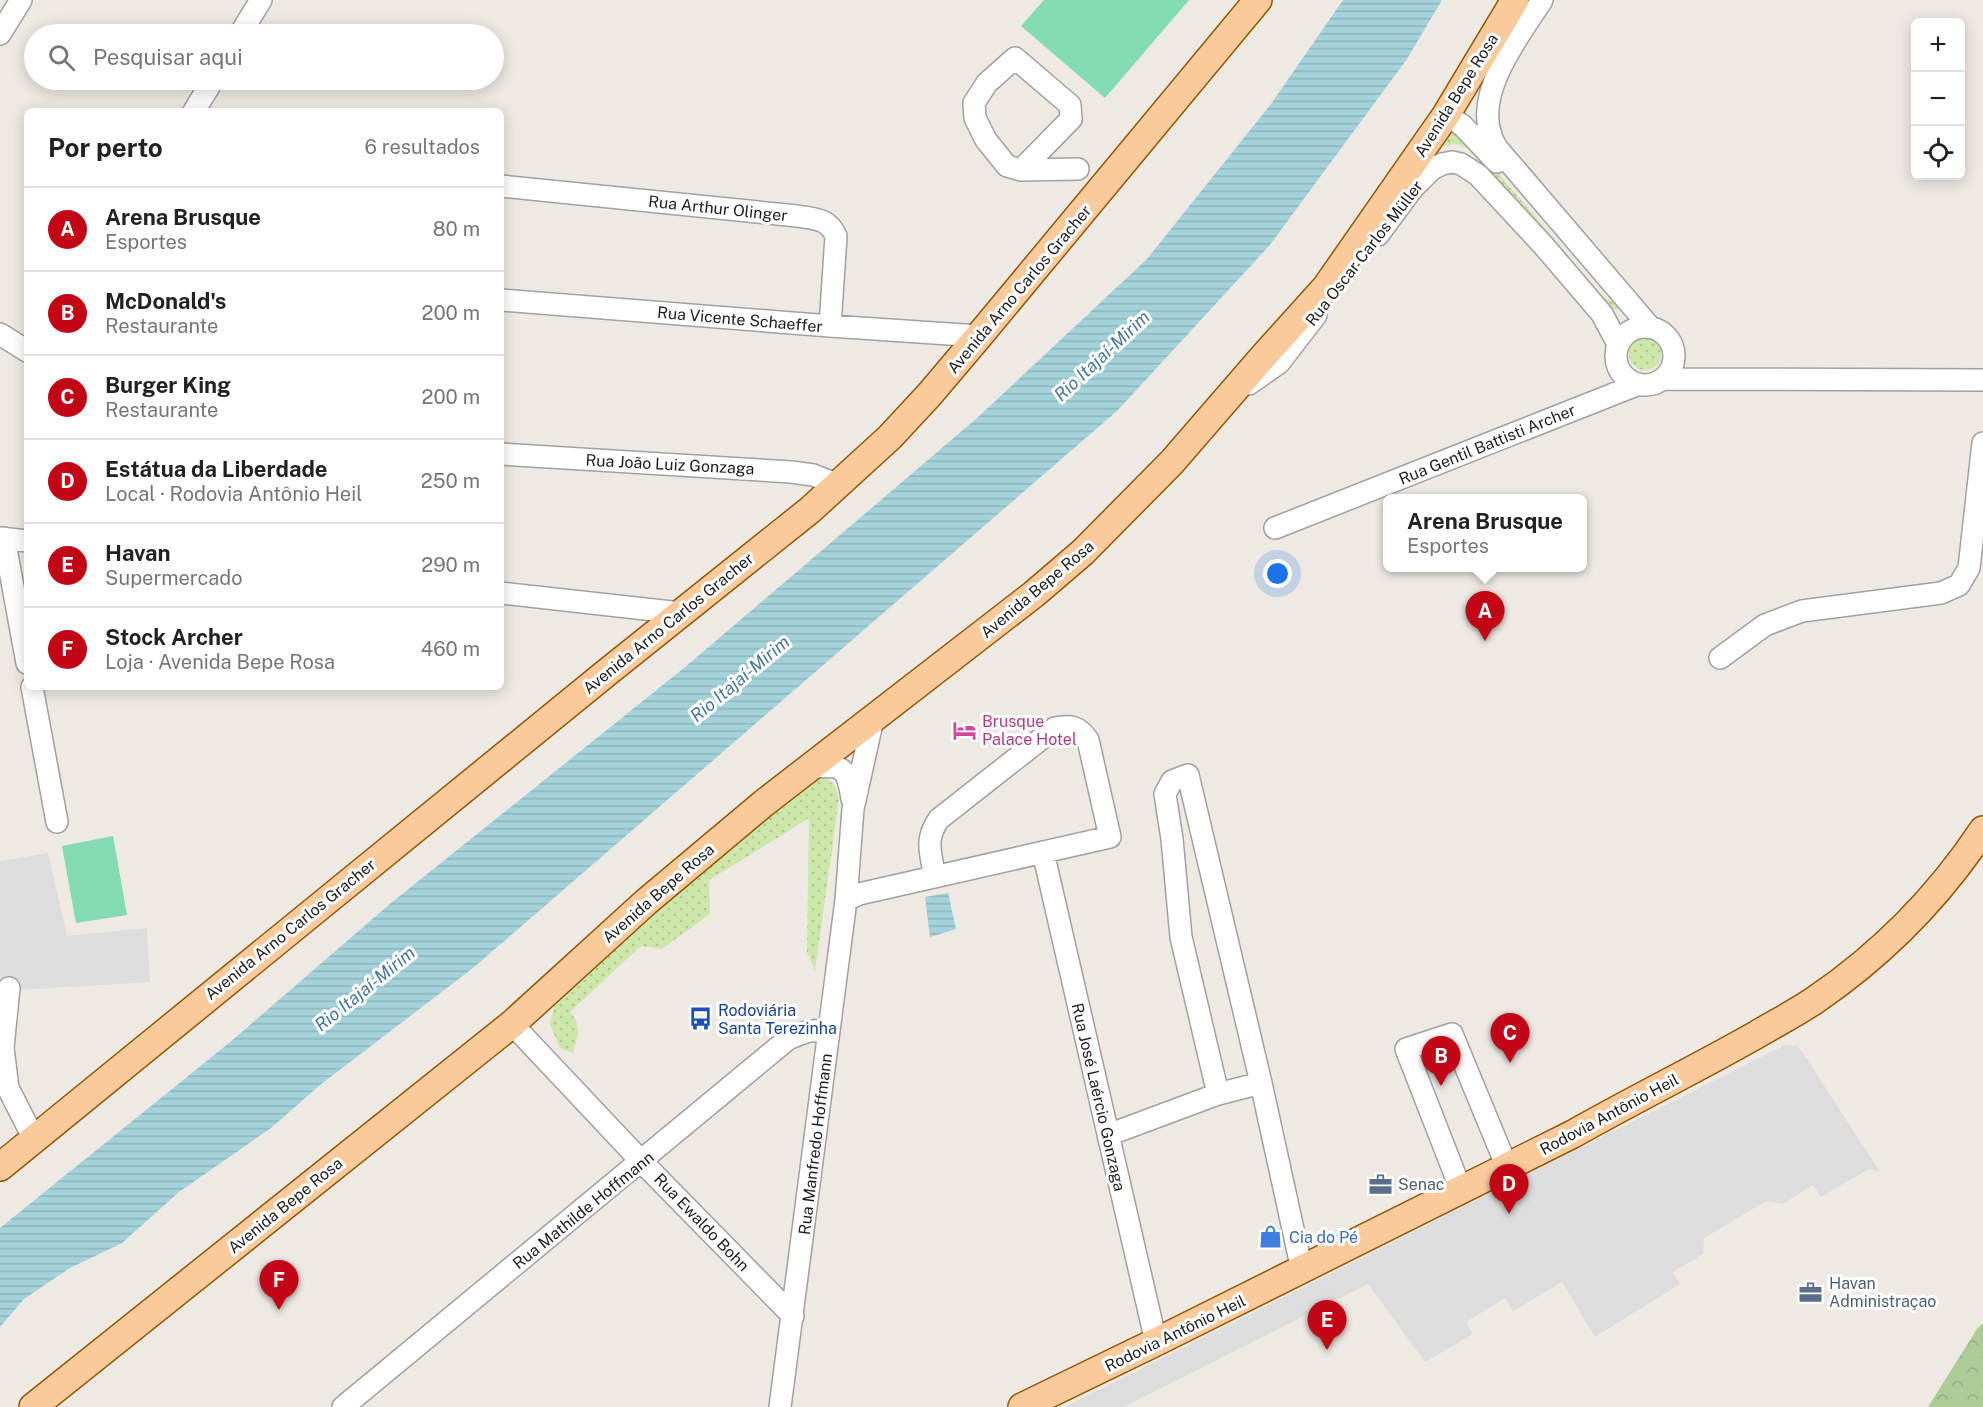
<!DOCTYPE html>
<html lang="pt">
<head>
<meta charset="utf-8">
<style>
	:root { --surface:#fff; --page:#f6f6f6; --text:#222; --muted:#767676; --line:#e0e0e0; --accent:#c30615 }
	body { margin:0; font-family:"Public Sans",sans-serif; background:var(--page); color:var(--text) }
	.controls { position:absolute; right:18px; top:18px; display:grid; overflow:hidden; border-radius:9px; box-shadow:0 3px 15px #0003 }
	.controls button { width:54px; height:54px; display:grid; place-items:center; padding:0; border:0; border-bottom:2px solid var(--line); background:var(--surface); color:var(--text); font:30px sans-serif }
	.you { position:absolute; left:1278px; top:574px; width:21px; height:21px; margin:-15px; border:4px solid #fff; border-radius:50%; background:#1a73e8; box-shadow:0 0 0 9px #1a73e833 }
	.badge { display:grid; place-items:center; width:39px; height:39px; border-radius:50%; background:var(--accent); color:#fff; font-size:20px; font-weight:700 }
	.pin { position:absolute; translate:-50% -50px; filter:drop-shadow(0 2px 3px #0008) }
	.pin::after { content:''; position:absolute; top:32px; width:21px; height:18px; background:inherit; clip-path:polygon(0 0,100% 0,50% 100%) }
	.popup { position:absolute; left:1383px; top:494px; width:204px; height:78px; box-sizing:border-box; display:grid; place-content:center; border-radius:9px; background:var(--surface); filter:drop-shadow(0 2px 4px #0005); font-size:20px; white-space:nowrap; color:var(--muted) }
	.popup b { font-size:22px; color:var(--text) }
	.popup::after { content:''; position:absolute; left:50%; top:100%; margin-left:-12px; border:12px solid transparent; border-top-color:var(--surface) }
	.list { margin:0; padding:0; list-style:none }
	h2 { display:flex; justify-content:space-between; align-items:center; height:78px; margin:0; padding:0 24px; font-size:26px }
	h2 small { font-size:20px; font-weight:400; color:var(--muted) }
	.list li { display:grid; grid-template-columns:39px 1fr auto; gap:18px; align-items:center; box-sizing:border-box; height:84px; padding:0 24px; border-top:2px solid var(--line) }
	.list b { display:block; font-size:22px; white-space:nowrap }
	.list p { margin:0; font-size:20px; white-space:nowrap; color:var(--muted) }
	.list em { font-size:20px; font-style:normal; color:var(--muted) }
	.icon { flex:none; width:33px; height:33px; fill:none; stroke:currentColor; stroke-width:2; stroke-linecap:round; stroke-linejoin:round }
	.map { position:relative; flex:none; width:1983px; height:1407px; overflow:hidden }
	.search { position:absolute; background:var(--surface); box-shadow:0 3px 15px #0003; left:24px; top:24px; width:480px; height:66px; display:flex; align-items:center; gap:15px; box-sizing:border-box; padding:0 21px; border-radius:33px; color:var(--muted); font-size:22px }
	.panel { position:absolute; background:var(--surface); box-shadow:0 3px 15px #0003; left:24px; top:108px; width:480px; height:582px; border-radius:9px }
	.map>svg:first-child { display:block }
	.grass { fill:url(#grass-dots) }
	.forest { fill:url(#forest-crowns) }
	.pitch { fill:#82dbb2 }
	.parking { fill:#ddd }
	.water { fill:url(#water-rules) }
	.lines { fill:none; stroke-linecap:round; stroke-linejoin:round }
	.minor-casing { stroke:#a1a1a1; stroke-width:24 }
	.major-casing { stroke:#915704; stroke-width:30 }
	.minor { stroke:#fff; stroke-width:21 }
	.major { stroke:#f9ca9c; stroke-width:27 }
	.labels { text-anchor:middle; stroke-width:6; stroke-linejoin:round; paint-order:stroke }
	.street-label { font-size:16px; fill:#1d1d1d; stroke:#fff }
	.hotel-label { font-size:16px; fill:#b23c85; stroke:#fff; text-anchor:start }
	.transit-label { font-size:16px; fill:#164399; stroke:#fff; text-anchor:start }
	.service-label { font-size:16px; fill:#4e5e75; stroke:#fff; text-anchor:start }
	.shop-label { font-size:16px; fill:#366cbe; stroke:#fff; text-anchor:start }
	.water-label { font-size:18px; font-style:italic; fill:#46779a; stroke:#fff }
</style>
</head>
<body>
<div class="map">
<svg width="1983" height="1407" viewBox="0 0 1983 1407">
	<defs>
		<pattern id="grass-dots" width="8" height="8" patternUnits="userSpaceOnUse" patternTransform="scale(1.5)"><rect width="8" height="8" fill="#cce7a9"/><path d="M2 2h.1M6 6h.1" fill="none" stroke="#afc691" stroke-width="1.8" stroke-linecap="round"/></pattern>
		<pattern id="forest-crowns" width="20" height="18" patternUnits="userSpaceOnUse" patternTransform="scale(1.5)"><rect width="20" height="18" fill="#abcc98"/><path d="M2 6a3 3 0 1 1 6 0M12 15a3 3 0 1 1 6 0" fill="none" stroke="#93af83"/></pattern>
		<pattern id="water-rules" width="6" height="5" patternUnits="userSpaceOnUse" patternTransform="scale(1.5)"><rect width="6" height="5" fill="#a4d2da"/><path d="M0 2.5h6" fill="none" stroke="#8db4bb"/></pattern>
	</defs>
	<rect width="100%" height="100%" fill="#eee9e3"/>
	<!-- grass -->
	<path class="grass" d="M1448,133h8l16,9 131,155 18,9 -11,7 -143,-165 -10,-4 -16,2z
		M1629 354a16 16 0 1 1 32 0a16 16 0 1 1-32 0Z
		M826,777l9,9 4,13 -24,172 -8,-19 2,-134 -100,62 1,34 -48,35 -21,-3 -71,66c12,13 8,24 3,41l-13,-5 -10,-24 5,-23 125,-116 133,-106z"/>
	<!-- forest -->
	<path class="forest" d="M1983,1323v84h-55l49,-78z"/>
	<!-- pitch -->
	<path class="pitch" d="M1044,0h145l-84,98 -84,-72z
		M113,836l14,79 -51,8 -14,-77z"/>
	<!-- parking -->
	<path class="parking" d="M48,853l19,83 80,-8 3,54 -148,9 -2,-17v-113z
		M1785,1045l12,1 4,4 79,122 -11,-3 -48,28 -8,-12 -30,19 -17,-3 -62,37 -1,16 -30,18 7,12 -85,53 -33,-55 -49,29 -8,-13 -39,24 7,12 -48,28 -57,-78 -245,123h-58z"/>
	<!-- water -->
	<path class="water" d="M1343,0h99l-35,59 -138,187 -152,165 -644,557 -153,117 -49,43 -92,64 -57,51 -52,25 -46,31 -24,28v-99l229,-185 162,-140 293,-235 292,-249 171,-160 124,-155z
		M948,893l8,36 -26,8 -5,-40z"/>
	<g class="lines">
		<defs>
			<path id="minor" d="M1542,0c-23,36 -67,91 -51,135 1,5 4,9 6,13l153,179
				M0,34l21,-34
				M240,34l21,-34
				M194,111l19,-31
				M1446,115l16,10 35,37
				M1021,170l50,-51 -1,-14 -55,-47 -28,25 -13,20 1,15 11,22 21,26 14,4 57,-1
				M501,186l296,30c18,3 31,2 39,20l-6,90
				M1378,235l34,-46 20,-20 10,-5 10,-2 9,2 17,11 65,70 59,69 16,30
				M501,300l329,26 149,10
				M1616 356a29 29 0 1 1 58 0a29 29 0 1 1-58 0Z
				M0,334l27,17
				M1663,379l320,1
				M1249,384l30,-21 37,-48
				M501,454l290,18 22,3 23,9
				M1275,528l364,-144
				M0,538l27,3
				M4,538l23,125
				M501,593l180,20
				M1720,658l45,-33 37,-14 139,-18 18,-8 10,-17 14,-125
				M32,687l25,135
				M809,768c34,-4 38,-2 43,31
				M1043,852l113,490
				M846,900l13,-6 251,-57 -22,-97c-9,-14 -19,-15 -33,-12l-116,91c-15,21 -8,35 -4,58
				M9,988l-6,60 5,40 26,51
				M512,1024l130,138 151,154
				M1218,1094l-37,-157 -9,-98 -7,-45 7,-13 16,-6 73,308 41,187
				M1108,1135l110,-41 43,-11
				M1461,1190l-55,-141 46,-15 55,133
				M343,1407l445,-368c15,-6 25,-12 40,-5
				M780,1407l66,-507 7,-91 20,-90"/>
			<path id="major" d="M0,1167l605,-493 205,-164 80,-73 39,-42 50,-59 279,-336
				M33,1407l479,-383 134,-122 118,-99 270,-209 49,-42 89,-90 90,-104 64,-71 120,-172 69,-115
				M1022,1407l134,-65 417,-208c60,-34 123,-65 183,-99 20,-12 40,-22 59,-35 66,-45 124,-104 168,-170"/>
		</defs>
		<!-- minor casing -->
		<use href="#minor" class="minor-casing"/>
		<!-- major casing -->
		<use href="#major" class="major-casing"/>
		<!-- minor -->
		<use href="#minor" class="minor"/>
		<!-- major -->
		<use href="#major" class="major"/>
	</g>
	<!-- icons -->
	<defs>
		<symbol id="hotel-bare" viewBox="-9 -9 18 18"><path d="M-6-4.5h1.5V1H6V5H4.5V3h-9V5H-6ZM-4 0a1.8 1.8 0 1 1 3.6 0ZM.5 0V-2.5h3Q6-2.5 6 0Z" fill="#d1479c" stroke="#fff" stroke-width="2.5" paint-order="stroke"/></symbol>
		<symbol id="bus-bare" viewBox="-9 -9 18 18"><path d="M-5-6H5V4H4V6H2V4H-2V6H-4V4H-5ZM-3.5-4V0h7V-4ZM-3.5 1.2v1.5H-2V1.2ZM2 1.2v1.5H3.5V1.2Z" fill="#1a4fb4" stroke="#fff" stroke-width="2.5" paint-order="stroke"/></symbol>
		<symbol id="office-bare" viewBox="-9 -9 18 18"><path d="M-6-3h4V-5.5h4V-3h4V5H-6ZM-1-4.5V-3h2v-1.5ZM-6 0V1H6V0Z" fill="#5c6f8a" stroke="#fff" stroke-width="2.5" paint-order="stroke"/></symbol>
		<symbol id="shop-bare" viewBox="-9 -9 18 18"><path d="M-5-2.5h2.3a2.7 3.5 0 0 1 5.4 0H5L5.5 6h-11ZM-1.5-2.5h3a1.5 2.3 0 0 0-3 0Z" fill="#3f7fe0" stroke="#fff" stroke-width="2.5" paint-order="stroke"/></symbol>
	</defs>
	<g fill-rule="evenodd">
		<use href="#hotel-bare" x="948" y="714" width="33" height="33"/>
		<use href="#bus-bare" x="684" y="1002" width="33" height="33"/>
		<use href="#office-bare" x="1364" y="1168" width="33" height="33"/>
		<use href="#shop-bare" x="1254" y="1220" width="33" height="33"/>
		<use href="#office-bare" x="1794" y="1276" width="33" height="33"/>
	</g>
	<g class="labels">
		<!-- street labels -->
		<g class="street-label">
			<text transform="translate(1456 95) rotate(-58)" y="6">Avenida Bepe Rosa</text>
			<text transform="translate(718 208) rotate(6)" y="6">Rua Arthur Olinger</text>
			<text transform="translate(1364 253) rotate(-52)" y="6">Rua Oscar Carlos Müller</text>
			<text transform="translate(1019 289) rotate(-50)" y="6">Avenida Arno Carlos Gracher</text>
			<text transform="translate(740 319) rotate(5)" y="6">Rua Vicente Schaeffer</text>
			<text transform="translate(1487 444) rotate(-22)" y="6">Rua Gentil Battisti Archer</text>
			<text transform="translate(670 464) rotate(3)" y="6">Rua João Luiz Gonzaga</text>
			<text transform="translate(1037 589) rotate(-40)" y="6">Avenida Bepe Rosa</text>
			<text transform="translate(668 623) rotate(-39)" y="6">Avenida Arno Carlos Gracher</text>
			<text transform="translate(658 893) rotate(-41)" y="6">Avenida Bepe Rosa</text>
			<text transform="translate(290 929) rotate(-39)" y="6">Avenida Arno Carlos Gracher</text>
			<text transform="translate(1099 1097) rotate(77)" y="6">Rua José Laércio Gonzaga</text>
			<text transform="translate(1609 1114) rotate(-28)" y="6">Rodovia Antônio Heil</text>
			<text transform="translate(815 1144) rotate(-83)" y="6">Rua Manfredo Hoffmann</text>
			<text transform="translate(285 1205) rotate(-39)" y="6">Avenida Bepe Rosa</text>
			<text transform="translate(583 1210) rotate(-39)" y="6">Rua Mathilde Hoffmann</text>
			<text transform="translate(702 1222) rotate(46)" y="6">Rua Ewaldo Bohn</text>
			<text transform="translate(1175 1333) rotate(-26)" y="6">Rodovia Antônio Heil</text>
		</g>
		<!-- hotel labels -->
		<g class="hotel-label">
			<text x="982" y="727">Brusque<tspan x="982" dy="18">Palace Hotel</tspan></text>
		</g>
		<!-- transit labels -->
		<g class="transit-label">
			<text x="718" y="1016">Rodoviária<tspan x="718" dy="18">Santa Terezinha</tspan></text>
		</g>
		<!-- service labels -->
		<g class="service-label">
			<text x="1398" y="1190">Senac</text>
			<text x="1829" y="1289">Havan<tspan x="1829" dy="18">Administraçao</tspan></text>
		</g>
		<!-- shop labels -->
		<g class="shop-label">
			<text x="1289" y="1243">Cia do Pé</text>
		</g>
		<!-- water labels -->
		<g class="water-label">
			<text transform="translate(1102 356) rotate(-43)" y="6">Rio Itajaí-Mirim</text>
			<text transform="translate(740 679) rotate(-40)" y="6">Rio Itajaí-Mirim</text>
			<text transform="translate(365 989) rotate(-39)" y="6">Rio Itajaí-Mirim</text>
		</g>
	</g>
</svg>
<div class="controls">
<button>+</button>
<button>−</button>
<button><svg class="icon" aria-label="locate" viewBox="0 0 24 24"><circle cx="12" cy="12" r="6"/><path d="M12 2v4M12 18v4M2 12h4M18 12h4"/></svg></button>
</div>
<div class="you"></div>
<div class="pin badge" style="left:1485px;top:641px">A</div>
<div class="popup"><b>Arena Brusque</b>Esportes</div>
<div class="pin badge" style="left:1441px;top:1086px">B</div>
<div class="pin badge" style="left:1510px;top:1063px">C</div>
<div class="pin badge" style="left:1509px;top:1214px">D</div>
<div class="pin badge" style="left:1327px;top:1350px">E</div>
<div class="pin badge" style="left:279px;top:1310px">F</div>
<div class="search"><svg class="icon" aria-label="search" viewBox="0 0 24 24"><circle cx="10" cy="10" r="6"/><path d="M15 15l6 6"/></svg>Pesquisar aqui</div>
<section class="panel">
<h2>Por perto<small>6 resultados</small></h2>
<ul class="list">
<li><span class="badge">A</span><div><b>Arena Brusque</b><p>Esportes</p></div><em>80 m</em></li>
<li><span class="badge">B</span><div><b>McDonald's</b><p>Restaurante</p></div><em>200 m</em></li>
<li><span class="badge">C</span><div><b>Burger King</b><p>Restaurante</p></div><em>200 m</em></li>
<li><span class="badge">D</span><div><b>Estátua da Liberdade</b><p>Local · Rodovia Antônio Heil</p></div><em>250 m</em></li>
<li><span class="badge">E</span><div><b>Havan</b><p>Supermercado</p></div><em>290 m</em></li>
<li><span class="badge">F</span><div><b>Stock Archer</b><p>Loja · Avenida Bepe Rosa</p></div><em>460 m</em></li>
</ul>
</section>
</div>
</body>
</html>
